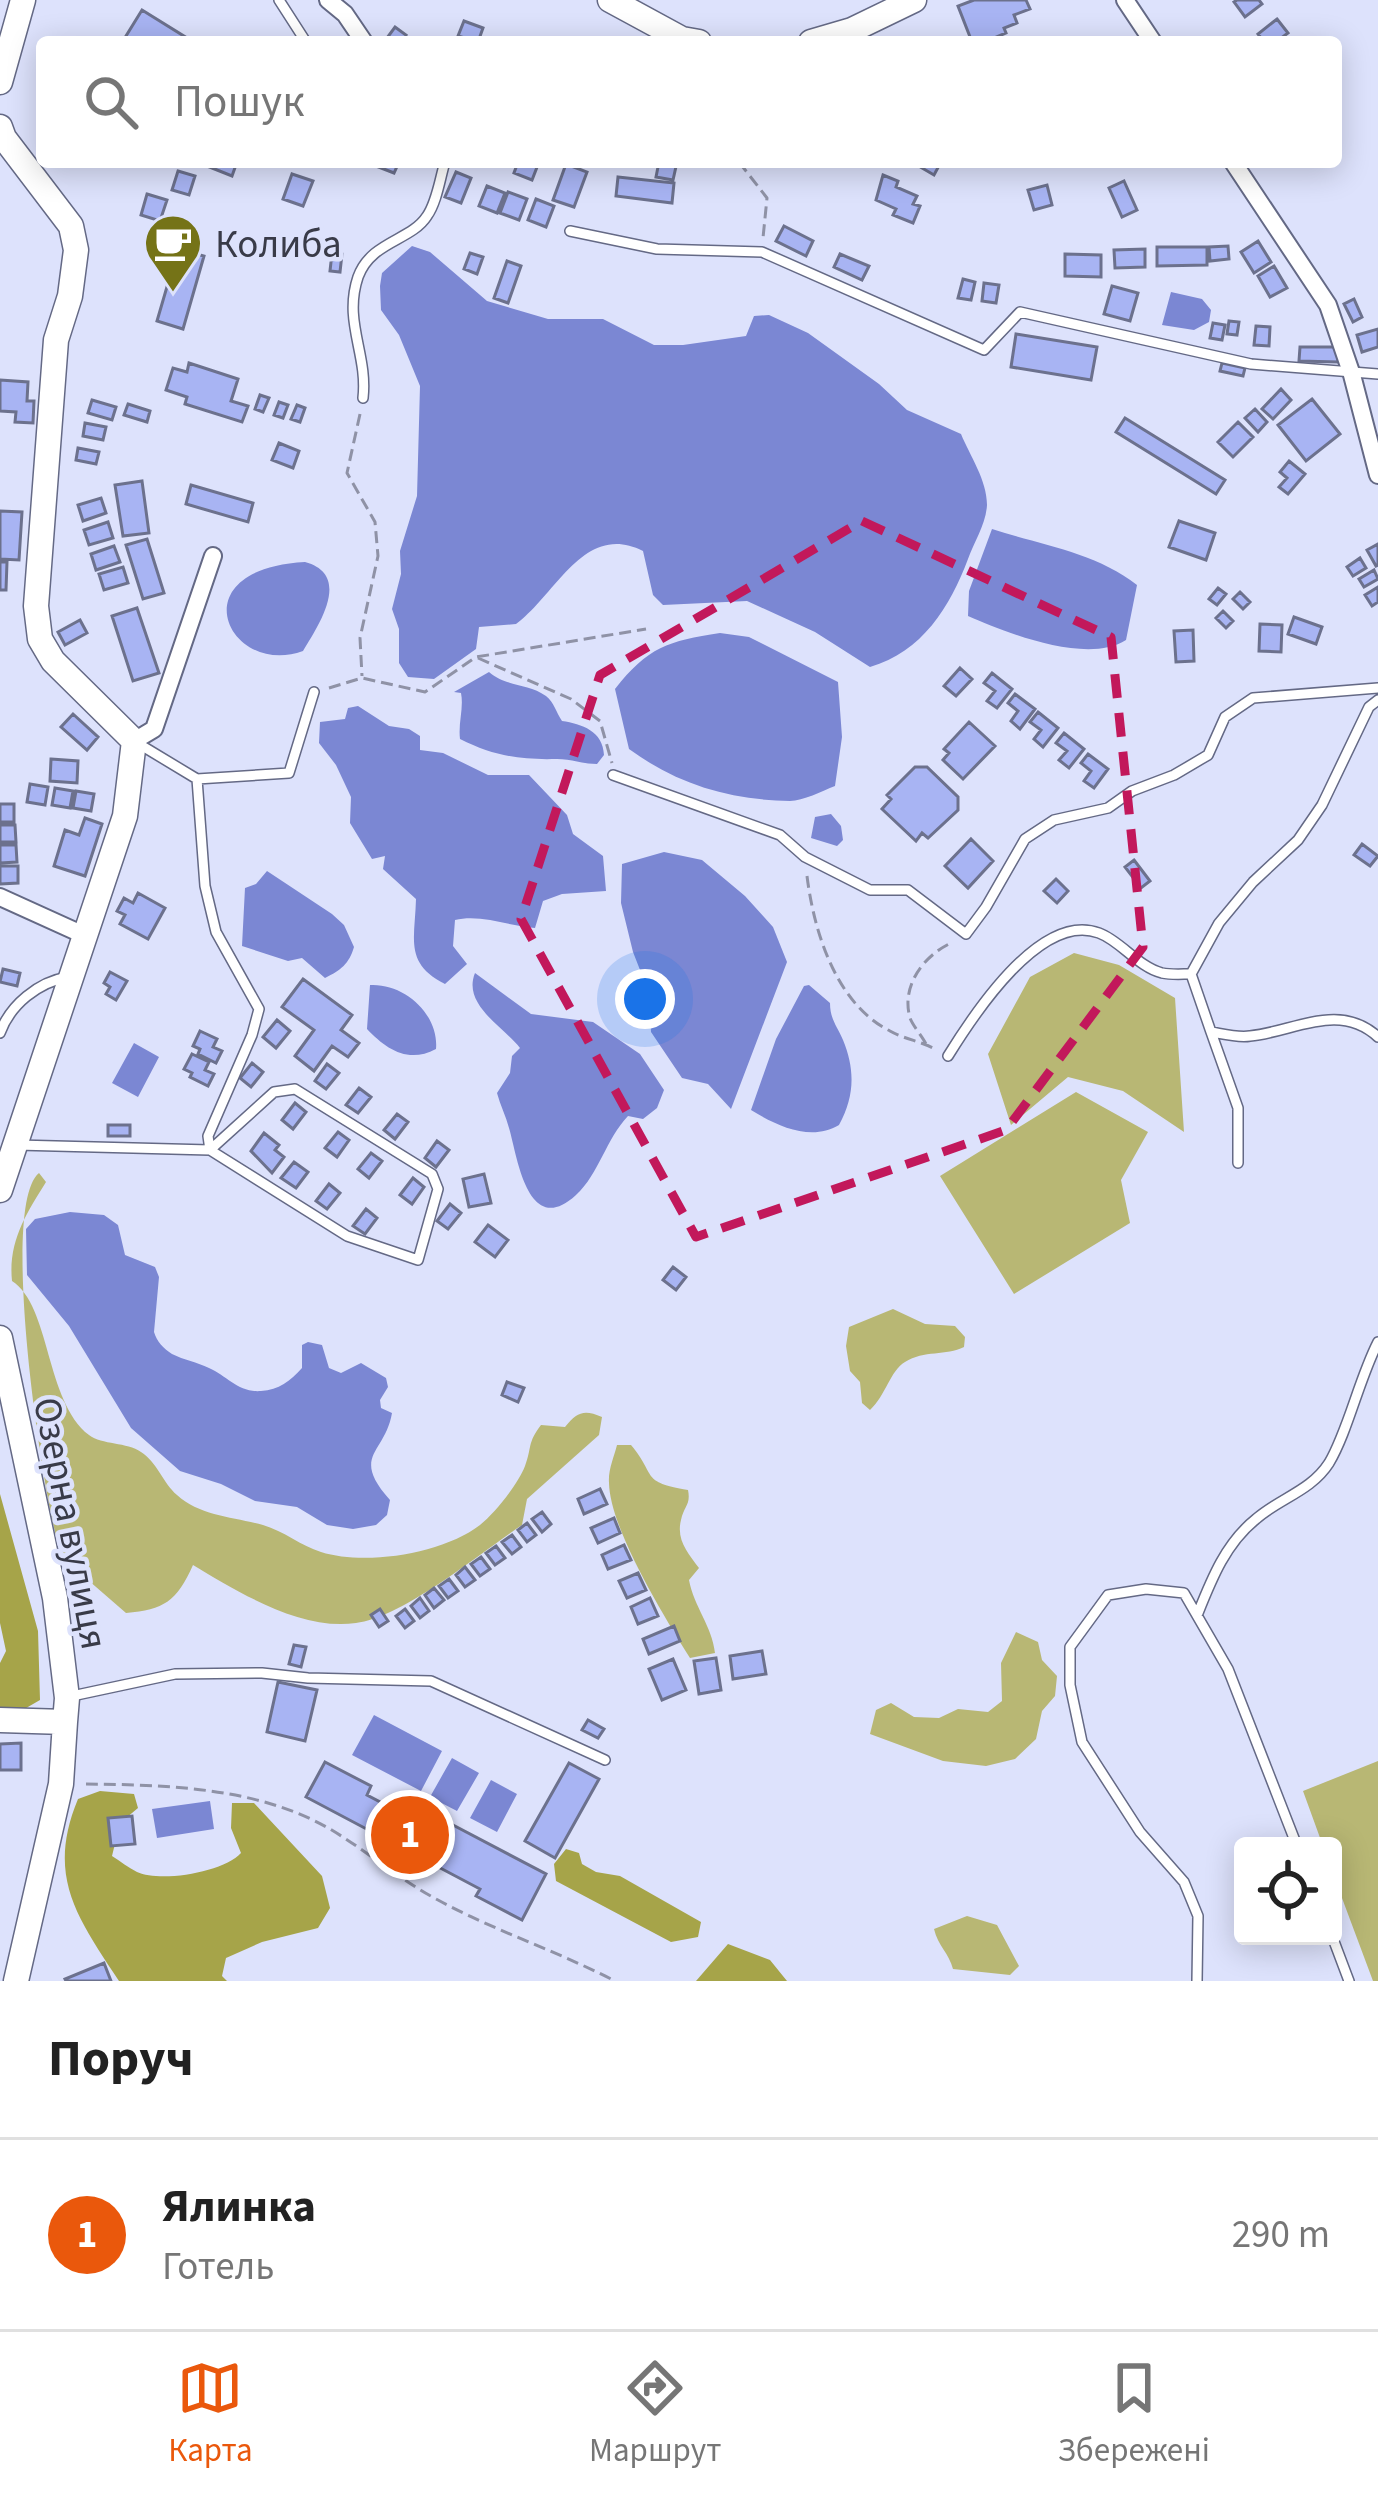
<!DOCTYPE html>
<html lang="uk">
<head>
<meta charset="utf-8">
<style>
	:root { --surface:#fff; --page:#f2f2f2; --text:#222; --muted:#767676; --line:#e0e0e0; --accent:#ea580c }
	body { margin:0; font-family:"Source Sans 3",sans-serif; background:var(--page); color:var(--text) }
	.controls { position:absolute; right:36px; bottom:36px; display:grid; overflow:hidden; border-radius:12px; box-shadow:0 6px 30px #0003 }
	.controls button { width:108px; height:108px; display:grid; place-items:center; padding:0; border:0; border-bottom:3px solid var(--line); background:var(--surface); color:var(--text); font:60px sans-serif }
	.you { position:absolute; left:645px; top:999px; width:42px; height:42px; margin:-30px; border:9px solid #fff; border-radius:50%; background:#1a73e8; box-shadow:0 0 0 18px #1a73e833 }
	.badge { display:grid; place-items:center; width:78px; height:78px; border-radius:50%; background:var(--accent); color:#fff; font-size:39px; font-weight:700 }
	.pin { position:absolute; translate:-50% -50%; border:6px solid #fff; box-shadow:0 3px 12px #0006 }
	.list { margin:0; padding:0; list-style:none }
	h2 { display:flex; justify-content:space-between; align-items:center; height:156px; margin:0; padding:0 48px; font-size:51px }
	h2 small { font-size:39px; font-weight:400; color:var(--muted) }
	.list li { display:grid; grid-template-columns:78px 1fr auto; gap:36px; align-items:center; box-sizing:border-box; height:192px; padding:0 48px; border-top:3px solid var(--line) }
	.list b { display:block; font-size:45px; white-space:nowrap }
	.list p { margin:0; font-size:39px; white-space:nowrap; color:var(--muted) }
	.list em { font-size:39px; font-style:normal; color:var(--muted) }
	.icon { flex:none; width:66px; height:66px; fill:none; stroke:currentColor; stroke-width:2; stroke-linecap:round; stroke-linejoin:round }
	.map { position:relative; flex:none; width:1378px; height:1981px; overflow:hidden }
	.search { position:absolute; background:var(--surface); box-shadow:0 6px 30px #0003; left:36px; right:36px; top:36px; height:132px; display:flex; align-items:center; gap:30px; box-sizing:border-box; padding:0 42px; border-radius:12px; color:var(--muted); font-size:45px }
	.sheet { height:348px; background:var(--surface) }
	nav { display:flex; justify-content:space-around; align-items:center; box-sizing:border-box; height:168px; border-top:3px solid var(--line); background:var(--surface); font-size:33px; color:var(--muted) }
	nav a { display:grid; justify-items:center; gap:6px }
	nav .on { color:var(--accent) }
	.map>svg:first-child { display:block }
	.green { fill:#b8b774 }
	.forest { fill:#a6a449 }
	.water { fill:#7b87d3 }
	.building { fill:#a8b4f3; stroke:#6c718d; stroke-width:3 }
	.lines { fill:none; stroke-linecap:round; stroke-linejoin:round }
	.lane-casing { stroke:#646985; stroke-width:12 }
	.street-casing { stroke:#646985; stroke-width:20 }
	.secondary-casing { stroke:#646985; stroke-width:27 }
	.path { stroke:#8f92a6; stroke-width:3; stroke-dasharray:12 6; stroke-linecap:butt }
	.lane { stroke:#fff; stroke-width:9 }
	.street { stroke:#fff; stroke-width:16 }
	.secondary { stroke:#fff; stroke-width:24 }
	.marked { fill:none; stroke:#c2185b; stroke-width:9; stroke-dasharray:24 15; stroke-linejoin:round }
	.labels { text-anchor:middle; stroke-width:9; stroke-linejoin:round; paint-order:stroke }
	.poi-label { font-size:39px; fill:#393b48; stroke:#dde2fc; text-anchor:start }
	.street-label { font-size:39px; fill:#393b48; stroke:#dde2fc }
</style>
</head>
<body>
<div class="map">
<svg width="1378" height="1981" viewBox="0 0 1378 1981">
	<rect width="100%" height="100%" fill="#dde2fc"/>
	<!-- green -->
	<path class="green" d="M1074,953l45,12 56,33 9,134 -61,-41 -55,-14 -57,48 -23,-71 42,-77z
		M1076,1092l72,40 -27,48 9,43 -116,71 -74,-118z
		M39,1173l7,9c-20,32 -38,60 -34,99 39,25 33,120 77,154 13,10 38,7 52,17 16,10 22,31 36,43 23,21 57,22 86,30 21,6 38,21 58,27 44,14 121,2 159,-27 15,-12 38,-41 45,-59 7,-18 2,-23 16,-41l24,2c12,-15 19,-18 37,-10l-3,18 -72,64 -5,26c-42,28 -118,92 -166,98 -55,8 -118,-31 -163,-58 -16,36 -29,45 -67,48l-53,-46 -15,-23c-18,-67 -58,-339 -19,-371z
		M893,1309l32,15 30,2 10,11 -1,10c-18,9 -40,3 -59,15 -15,9 -19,33 -35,48l-8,-7 -2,-21 -10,-11 -4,-25 3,-19z
		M617,1445h14c26,31 9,37 57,45 3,15 -4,16 -7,30 -5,20 7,33 18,48l-10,12c5,27 23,46 26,73l-25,5c-25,-40 -80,-129 -81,-175 -1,-13 5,-26 8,-38z
		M1016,1632l22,10 4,18 15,16 -2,20 -13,15 -6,28 -21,20 -29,7 -43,-5 -73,-27 6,-24 15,-7 23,14 25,1 19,-9 30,3 14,-11 -1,-38z
		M1378,1761v220h-5l-40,-107v-28h-10l-20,-55z
		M967,1916l30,9 22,41 -9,9 -57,-6c-4,-16 -15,-23 -19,-40z"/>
	<!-- forest -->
	<path class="forest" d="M0,1494l38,137 2,69 -19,11 -21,1v-49l6,-12 -6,-28z
		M100,1791l34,3 4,14 -18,15 -8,33c8,5 17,12 25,16 24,11 87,0 104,-19l-10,-25 1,-25h22l68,73 8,32 -12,20 -56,14 -36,16 -4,18 5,5h-108c-42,-64 -73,-105 -41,-182z
		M566,1849l13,4 3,11 14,8 24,4 81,46 -3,15 -27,5 -115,-61 -2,-17z
		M728,1944l42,16 17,21h-91z"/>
	<!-- water -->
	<path class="water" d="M412,246l18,6 57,49 61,18h55l51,26h29l63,-9 8,-20 15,-1 39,18 71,51 28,26 54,24c9,22 26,46 26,71 -1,19 -13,37 -19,54 -18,48 -46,93 -98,108l-55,-35 -68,-31 -84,4 -10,-10 -10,-44c-59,-30 -87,44 -127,73l-37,3 -3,22 -42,30 -26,-2 -9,-14v-34l-7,-20 9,-35 -1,-23 17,-55 3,-110 -21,-51 -18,-25 -1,-24 2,-13z
		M1171,292l31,7 9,11 -2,12 -15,8 -32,-5z
		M992,529c49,16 103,23 145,56l-11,55c-39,25 -119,-7 -158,-24l1,-25z
		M305,562c48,13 13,64 -2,89 -74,27 -127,-82 2,-89z
		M720,633l29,4 89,45 4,55 -7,49c-13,5 -32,15 -45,15 -59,-1 -112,-16 -161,-52l-14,-60c33,-42 53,-48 105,-56z
		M489,672c17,15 39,11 57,24 8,6 10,16 16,25 20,3 41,10 42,34l-7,9c-14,0 -26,-5 -40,-5 -37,1 -63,-3 -97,-20 -2,-16 4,-31 1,-46l-7,-1z
		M358,706l31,20 20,3 11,7v14l23,3 45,22h41l38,40 6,19 30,22 3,35 -44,3 -19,7 -8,27c-27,-2 -54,-14 -80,-8l-2,26 14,18 -22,20c-41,-21 -30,-45 -29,-85l-33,-30 2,-13 -13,3 -22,-36 1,-26 -15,-32 -17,-22 1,-21 25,-3 3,-11z
		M831,814l10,12 2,14 -6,6 -26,-8 4,-21z
		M664,852l38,8 43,36 28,31 14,35 -56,147 -23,-25 -26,-6 -31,-46 -2,-39 -16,-41 -12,-49 1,-39z
		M267,871l65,43 12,11 10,22c-5,17 -13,23 -29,31l-23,-20 -14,3 -46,-15 3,-58 11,-4z
		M475,973l56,41 62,8 47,32 24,36 -7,18 -14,11 -15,-3c-22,23 -29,58 -52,79 -49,45 -59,-41 -67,-67 -3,-12 -9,-23 -12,-35l13,-20 2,-17 8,-8c-16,-21 -58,-43 -45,-75z
		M370,985c34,-2 69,29 66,64 -28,15 -50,0 -69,-20z
		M809,985l21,18c0,16 7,23 13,37 12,29 12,56 -4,85 -28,17 -62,1 -88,-15l25,-71 28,-53z
		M134,1043l25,14 -21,40 -26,-14z
		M70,1212l34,3 14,10 7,30 30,12 4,10 -5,55c3,10 9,16 18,22 12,6 25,8 37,14 18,8 30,25 52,23 18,-1 29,-10 41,-23v-23l6,-3 14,3 7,23 12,5 20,-10 25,15 2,9 -8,13 1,8 11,5c-7,41 -42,42 -2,87l-3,15 -11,10 -23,4 -26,-4 -30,-18 -42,-6 -34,-17 -41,-13 -49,-43 -62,-102 -42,-51 -1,-46 9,-10z
		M374,1715l68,36 -21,40 -69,-36z
		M452,1758l27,15 -22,38 -27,-14z
		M491,1780l26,14 -20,38 -27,-14z
		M210,1801l4,28 -57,9 -5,-29z"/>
	<!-- building -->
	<path class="building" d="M974,0h52l4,9 -16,6 3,8 -13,5 2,5 -21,9h-13l-14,-36z
		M1237,0h22l3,4 -17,13 -11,-15z
		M142,10l45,28 -3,4h-48l-10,-6z
		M1277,19l11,14 -12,9h-12l-6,-8z
		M464,21l19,7 -5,14 -20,-6z
		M395,27l11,8 -5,7h-17z
		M197,162h40l-5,14z
		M377,162h22l-5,11 -18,-7z
		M518,162h21l-7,18 -18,-7z
		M659,162h18l-4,18 -17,-3z
		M919,162h22l-7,13 -17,-10z
		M566,164l21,8 -13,35 -21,-7z
		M178,171l17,5 -6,19 -17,-5z
		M456,172l15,6 -10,25 -16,-6z
		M292,174l21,7 -10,25 -20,-7z
		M883,175l15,6 -2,6 21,9 -4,8 7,2 -7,17 -20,-8 3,-6 -20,-9z
		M618,177l56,6 -2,20 -56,-7z
		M1124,181l13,29 -15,7 -13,-29z
		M1047,185l5,20 -18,5 -6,-20z
		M487,186l18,7 -8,20 -18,-7z
		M508,192l19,7 -8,21 -19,-7z
		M147,194l20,6 -7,21 -19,-6z
		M536,199l18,7 -8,21 -18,-7z
		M784,226l29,15 -7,15 -30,-15z
		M1258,241l13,21 -17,11 -13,-21z
		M1228,246l1,13 -19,2 -1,-14z
		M1157,247h50v18l-50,1z
		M178,249l26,7 -21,73 -26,-8z
		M1145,249v18l-30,1 -1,-18z
		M332,253l10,1 -2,18 -10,-1z
		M470,253l13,4 -6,17 -13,-5z
		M840,254l29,12 -7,14 -28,-13z
		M1065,254l36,1v22l-36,-1z
		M507,261l14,5 -13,37 -14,-5z
		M1274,266l13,22 -17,9 -12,-21z
		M963,279l12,3 -4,18 -13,-2z
		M984,283l15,2 -3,18 -14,-2z
		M1112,286l26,7 -8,28 -26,-7z
		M1354,299l8,18 -9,5 -9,-18z
		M1229,321l10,1 -2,13 -10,-1z
		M1213,323l12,2 -3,15 -12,-2z
		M1256,326l14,1 -1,19 -15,-1z
		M1378,329v18l-16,5 -5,-17z
		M1016,334l81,13 -6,33 -80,-13z
		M1300,347h39l-1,15 -39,-1z
		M189,363l49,16 -7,22 17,5 -6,16 -57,-18 2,-7 -21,-7 7,-22 14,4z
		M1222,363l23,5 -2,8 -23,-5z
		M0,380l28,2 -1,19h7l-1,22 -18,-1 1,-10 -16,-1z
		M1281,389l10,11 -18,19 -11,-10z
		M260,395l9,3 -6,14 -8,-3z
		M1312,399l28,35 -34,27 -28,-36z
		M92,400l24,7 -4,13 -24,-7z
		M279,402l9,3 -5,13 -9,-3z
		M128,404l22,7 -3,11 -23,-7z
		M297,405l8,3 -5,14 -9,-3z
		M1255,409l12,13 -9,10 -13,-14z
		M1125,418l100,62 -9,14 -100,-62z
		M1238,422l15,15 -20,20 -15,-15z
		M85,423l21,4 -3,13 -20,-4z
		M279,443l20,8 -6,17 -21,-8z
		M78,448l21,4 -3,12 -20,-4z
		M1289,461l16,13 -17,20 -9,-7 8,-9 -7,-6z
		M142,481l7,52 -26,3 -8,-51z
		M191,485l62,18 -5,19 -62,-18z
		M101,498l5,15 -23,8 -5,-16z
		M0,511l22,1 -3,48 -19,-1z
		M1179,521l36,12 -9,27 -37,-13z
		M108,522l5,16 -24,7 -5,-15z
		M147,539l17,54 -21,6 -17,-54z
		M1378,544v21l-2,1 -9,-16z
		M114,546l6,16 -24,8 -5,-16z
		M1360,558l6,10 -13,8 -6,-9z
		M0,562h7l-1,28h-6z
		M123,567l5,16 -24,7 -5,-16z
		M1374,570l4,9 -14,8 -5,-8z
		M1378,587v15l-6,4 -7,-11z
		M1218,588l8,6 -9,11 -8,-6z
		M1240,592l10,10 -7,7 -10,-10z
		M137,608l22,65 -26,8 -21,-65z
		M1223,611l10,10 -7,7 -10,-10z
		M1294,617l28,10 -6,17 -28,-10z
		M80,620l7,13 -22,12 -7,-13z
		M1260,624l22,1 -1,27 -22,-1z
		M1193,630l1,31 -18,1 -2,-31z
		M960,668l12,11 -16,17 -12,-10z
		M992,673l20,16 -15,19 -10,-7 8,-10 -11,-8z
		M1015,694l20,15 -15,20 -9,-8 7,-10 -10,-8z
		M1038,712l20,16 -15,19 -9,-8 7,-9 -11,-8z
		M73,714l25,23 -11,13 -26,-23z
		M969,722l26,24 -32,33 -20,-19 6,-7 -5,-4z
		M1064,733l20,16 -15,19 -10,-8 8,-9 -11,-8z
		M1088,754l20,15 -14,19 -10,-7 7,-10 -10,-8z
		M51,759l27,2 -1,22 -27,-2z
		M915,767h12l31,30v13l-30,28 -6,-5 -6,8 -34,-32 9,-10 -4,-4z
		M30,784l18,3 -3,18 -18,-3z
		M55,788l18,3 -3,17 -18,-3z
		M76,791l18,3 -3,17 -18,-3z
		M0,804h14v18h-14z
		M85,818l17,6 -17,52 -31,-10 11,-36 14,5z
		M0,825h15l1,17h-16z
		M971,839l22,22 -25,27 -23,-22z
		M1362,844l16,12 -8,10 -16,-11z
		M0,845h16l1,17 -17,1z
		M1134,860l16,21 -9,7 -16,-21z
		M0,866h18v17l-18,1z
		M1056,879l12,12 -11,12 -13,-12z
		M138,893l27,15 -17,31 -28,-15 5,-9 -8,-4 7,-13 9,5z
		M3,969l17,4 -3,13 -17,-4z
		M110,972l17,9 -11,19 -10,-6 4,-7 -6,-4z
		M303,979l49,36 -11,15 18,13 -11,14 -16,-11 -18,25 -19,-15 19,-26 -32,-23z
		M277,1020l13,11 -14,17 -13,-11z
		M200,1031l17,8 -4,8 9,4 -6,12 -18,-9 2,-5 -7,-3z
		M192,1054l17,8 -4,8 9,4 -6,12 -18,-9 2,-4 -8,-4z
		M252,1063l11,9 -12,15 -11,-9z
		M327,1064l12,9 -13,16 -11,-8z
		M359,1088l12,9 -13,16 -12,-8z
		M295,1103l11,9 -13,17 -11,-9z
		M397,1114l11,8 -13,17 -11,-9z
		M108,1125h22v11h-22z
		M338,1132l11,8 -12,17 -12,-9z
		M264,1133l15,12 -4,5 9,7 -12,16 -21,-22z
		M437,1141l12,9 -13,17 -11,-9z
		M371,1153l11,8 -13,17 -11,-9z
		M294,1162l14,10 -12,16 -15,-10z
		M484,1174l7,29 -22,4 -6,-28z
		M413,1178l11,9 -12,17 -12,-9z
		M329,1184l11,9 -13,16 -11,-8z
		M450,1204l11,9 -13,16 -11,-8z
		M366,1209l11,9 -12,16 -12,-8z
		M488,1225l20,15 -13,17 -20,-15z
		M673,1267l13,10 -10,13 -13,-10z
		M507,1382l17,6 -6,14 -16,-7z
		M600,1489l7,15 -23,10 -6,-15z
		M542,1512l9,12 -9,8 -10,-13z
		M614,1518l6,15 -22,10 -7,-15z
		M527,1523l9,12 -9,7 -9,-12z
		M512,1535l9,12 -9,7 -10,-12z
		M624,1545l7,15 -23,9 -6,-14z
		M496,1546l9,12 -10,7 -9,-12z
		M481,1557l9,12 -10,7 -9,-12z
		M465,1567l10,13 -10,7 -9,-12z
		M638,1573l8,17 -19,8 -8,-17z
		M449,1579l9,12 -10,7 -9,-12z
		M434,1588l10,12 -10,8 -9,-13z
		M420,1598l9,13 -9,7 -9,-12z
		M650,1598l8,18 -20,8 -7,-17z
		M380,1609l8,12 -9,6 -8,-12z
		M405,1609l9,12 -9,7 -9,-12z
		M674,1626l6,15 -31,13 -6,-15z
		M294,1645l12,2 -5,20 -12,-3z
		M762,1651l4,23 -33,5 -3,-23z
		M716,1658l5,32 -22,4 -5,-33z
		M673,1659l13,31 -24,10 -13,-31z
		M278,1682l39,8 -12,51 -38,-9z
		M588,1720l16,9 -6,9 -16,-8z
		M21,1743v27h-21v-26z
		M325,1762l46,24 -4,9 78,41 6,-12 95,50 -24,46 -46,-24 4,-7 -174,-92z
		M569,1763l30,16 -44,79 -30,-17z
		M132,1816l3,28 -24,2 -3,-28z
		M104,1963l7,18h-45l-1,-2z"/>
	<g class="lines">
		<defs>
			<path id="lane" d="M279,0l27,42
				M570,231l87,18 105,3 222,98 36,-38 231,52 127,10
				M363,398c5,-44 -20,-76 -5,-121 13,-36 53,-36 69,-61 10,-14 13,-38 18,-54
				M139,744l58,35 92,-6 25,-81
				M613,775l167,60 25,22 65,33h38l58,44 20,-27 39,-68 29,-19 54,-12 24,-17 42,-16 34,-20 17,-38 28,-19 125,-10
				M1211,1032l-20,-58 28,-51 34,-41 45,-42 24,-35 47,-98 9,-7
				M0,1033c10,-28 38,-51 68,-56
				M948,1056c26,-42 93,-145 151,-123 22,8 39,34 63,40 9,2 20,1 29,1
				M295,1089l137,85 6,15 -20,71 -71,-24 -137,-86 64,-58z
				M17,1145l193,5 -2,-14 44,-101 7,-26 -43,-77 -11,-46 -8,-107
				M1238,1163v-55l-27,-76c12,2 27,6 39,4 43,-4 89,-35 128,1
				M1198,1613c14,-35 28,-70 58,-94 24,-21 55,-28 73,-56 19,-32 30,-84 49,-121
				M72,1696l103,-22 87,-1 46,5 123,3 174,79
				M1332,1936l17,45
				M1197,1981l1,-65 -14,-34 -44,-50 -58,-90 -12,-57v-38l38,-52 38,-6 38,4 44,76 69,177"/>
			<path id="street" d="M328,0l17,14 19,28
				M1125,0l28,42
				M1233,162l95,143 24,70 26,100
				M134,741l20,-12 59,-173
				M0,897l86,39"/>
			<path id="secondary" d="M610,0l72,39 17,3
				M811,42l41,-12 62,-30
				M0,82l23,-82
				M0,127l4,11 67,88 5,24 -6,46 -14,44 -20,266 4,33 13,22 81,80 -9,75 -125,374
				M0,1338l55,260 12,100 -2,24
				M0,1720l65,2 -4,62 -45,197"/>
		</defs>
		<!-- lane casing -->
		<use href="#lane" class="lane-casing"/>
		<!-- street casing -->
		<use href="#street" class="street-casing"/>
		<!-- secondary casing -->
		<use href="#secondary" class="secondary-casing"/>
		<!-- path -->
		<path class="path" d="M739,162l28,36 -4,40
			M360,414l-13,59 28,49 3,34 -18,82 2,38
			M478,658l93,41 29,22 12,42
			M329,688l33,-10 63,14 51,-35 170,-28
			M807,876c7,56 29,128 83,155 14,8 30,10 45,18
			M926,1044c-4,-8 -13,-18 -16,-26 -9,-32 13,-61 39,-74
			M86,1784c82,1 171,3 244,45 37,22 70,51 108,71 57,31 119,51 177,81"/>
		<!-- lane -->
		<use href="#lane" class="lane"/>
		<!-- street -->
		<use href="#street" class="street"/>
		<!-- secondary -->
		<use href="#secondary" class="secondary"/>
	</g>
	<!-- marked area -->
	<path class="marked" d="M862,521l249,116 32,310 -137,183 -310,107 -175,-318 79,-244z"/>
	<!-- icons -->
	<defs>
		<symbol id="cafe-pin" viewBox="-11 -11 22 30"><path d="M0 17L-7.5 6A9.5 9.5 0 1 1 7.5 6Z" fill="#757317" stroke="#dde2fc"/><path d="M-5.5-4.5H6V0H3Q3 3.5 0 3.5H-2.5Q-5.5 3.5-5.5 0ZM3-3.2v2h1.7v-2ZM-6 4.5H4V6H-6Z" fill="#fff"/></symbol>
	</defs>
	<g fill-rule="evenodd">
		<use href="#cafe-pin" x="140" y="210" width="66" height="90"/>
	</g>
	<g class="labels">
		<!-- poi labels -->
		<g class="poi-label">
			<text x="215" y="257">Колиба</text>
		</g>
		<!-- street labels -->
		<g class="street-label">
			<text transform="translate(72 1523) rotate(79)" y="14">Озерна вулиця</text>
		</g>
	</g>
</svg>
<div class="controls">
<button><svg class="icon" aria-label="locate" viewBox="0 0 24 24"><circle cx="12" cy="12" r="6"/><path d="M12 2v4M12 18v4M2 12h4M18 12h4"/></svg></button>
</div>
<div class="you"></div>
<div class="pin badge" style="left:410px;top:1835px">1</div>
<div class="search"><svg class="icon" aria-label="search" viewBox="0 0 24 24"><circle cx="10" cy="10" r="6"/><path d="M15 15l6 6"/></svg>Пошук</div>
</div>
<section class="sheet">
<h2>Поруч<small></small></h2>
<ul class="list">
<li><span class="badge">1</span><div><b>Ялинка</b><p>Готель</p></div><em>290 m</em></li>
</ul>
</section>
<nav>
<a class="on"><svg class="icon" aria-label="map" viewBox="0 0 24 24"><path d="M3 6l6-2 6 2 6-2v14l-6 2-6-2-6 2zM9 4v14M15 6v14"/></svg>Карта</a>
<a><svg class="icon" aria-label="directions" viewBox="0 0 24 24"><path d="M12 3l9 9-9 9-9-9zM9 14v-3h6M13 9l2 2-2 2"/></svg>Маршрут</a>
<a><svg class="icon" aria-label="saved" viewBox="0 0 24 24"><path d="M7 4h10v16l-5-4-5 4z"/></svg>Збережені</a>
</nav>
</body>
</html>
